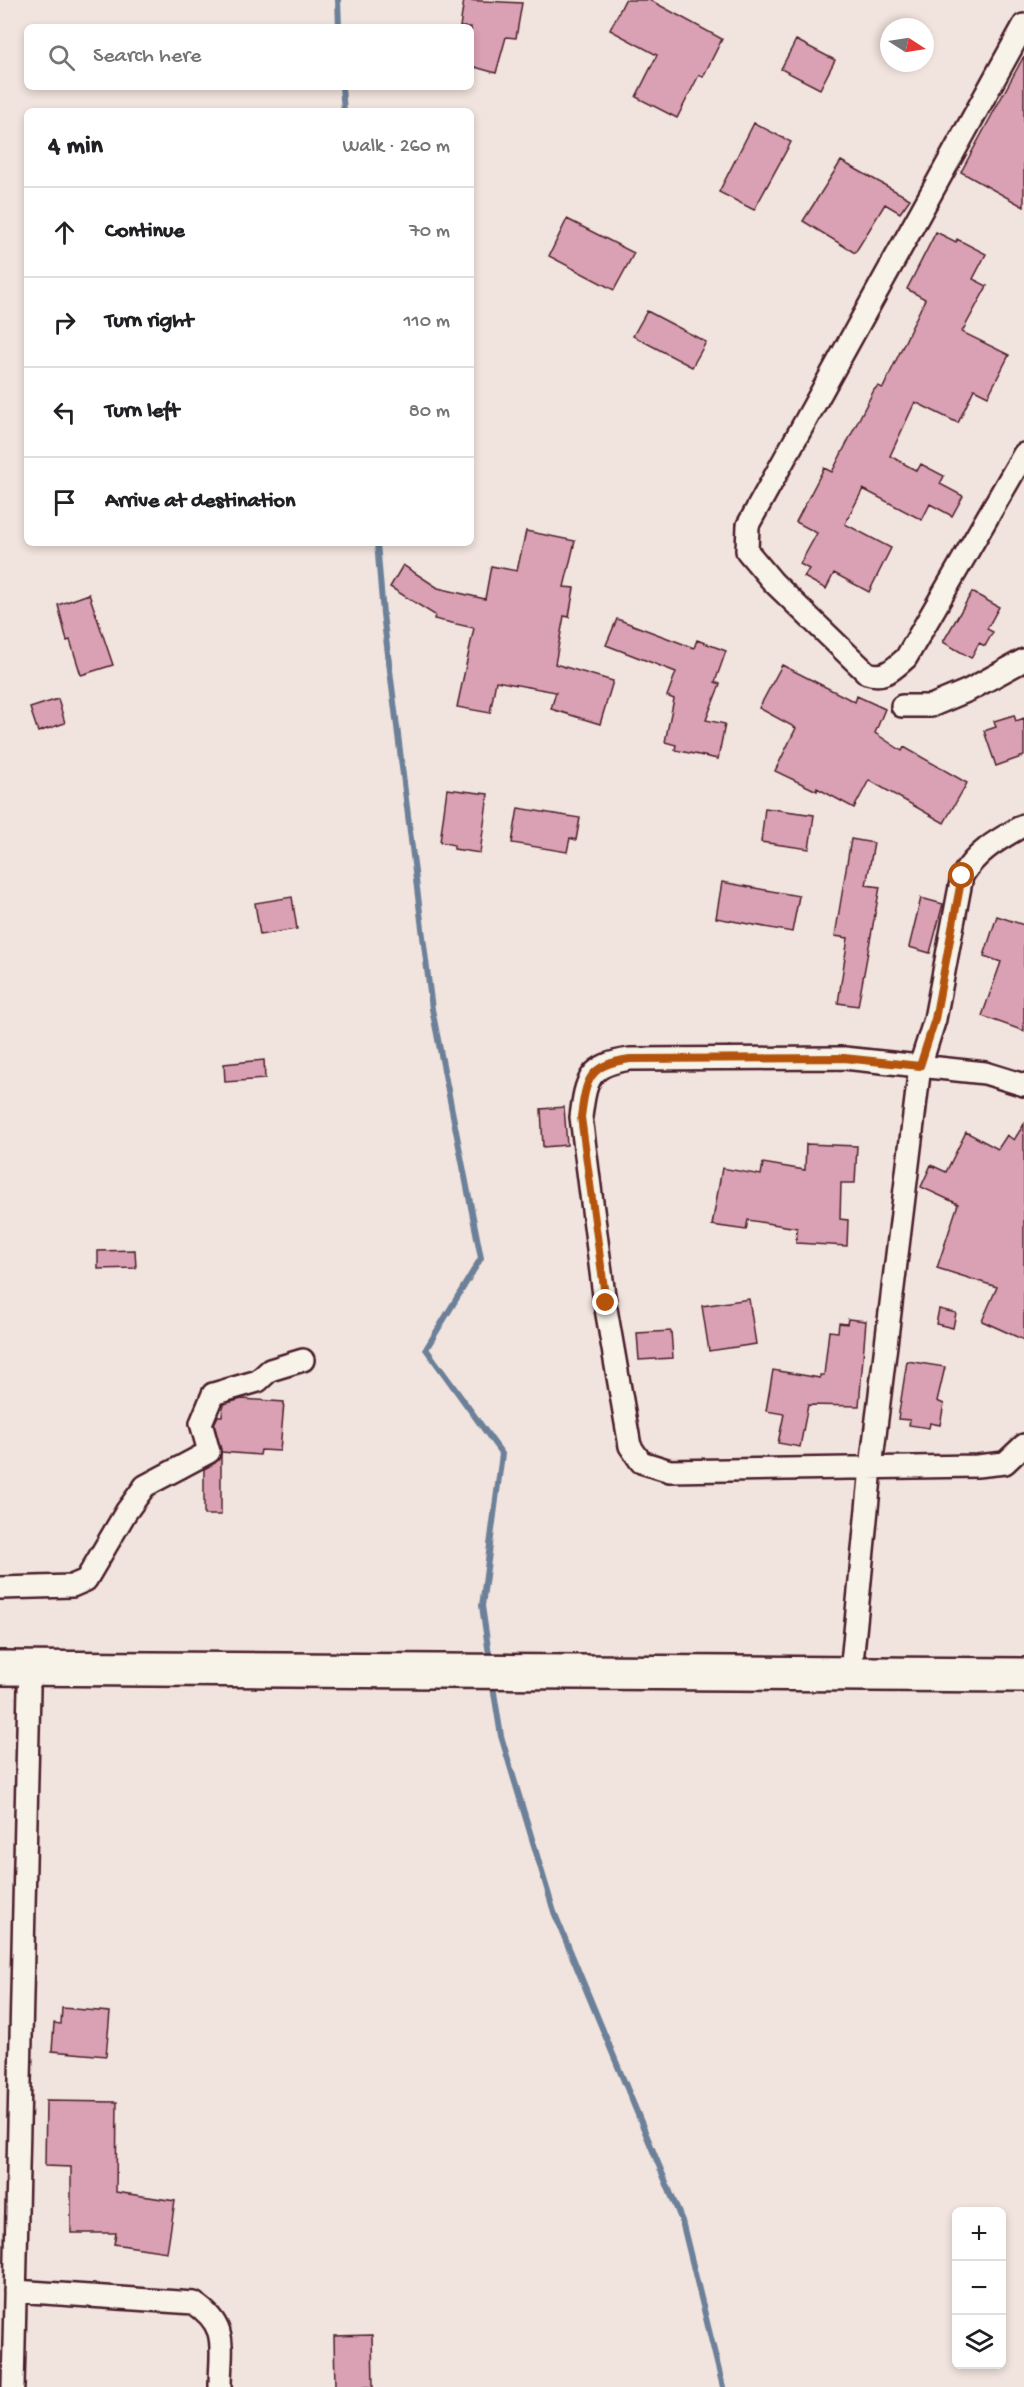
<!DOCTYPE html>
<html lang="en">
<head>
<meta charset="utf-8">
<style>
	:root { --surface:#fff; --page:#f6f6f6; --text:#202124; --muted:#757577; --line:#e0e0e0 }
	body { margin:0; font-family:"Gochi Hand",sans-serif; background:var(--page); color:var(--text) }
	.controls { position:absolute; right:18px; bottom:18px; display:grid; overflow:hidden; border-radius:9px; box-shadow:0 3px 9px #0003 }
	.controls button { width:54px; height:54px; display:grid; place-items:center; padding:0; border:0; border-bottom:2px solid var(--line); background:var(--surface); color:var(--text); font:30px sans-serif }
	.compass { position:absolute; left:880px; top:18px; width:54px; height:54px; border-radius:50%; background:var(--surface); box-shadow:0 3px 9px #0003; rotate:102deg }
	.stop { position:absolute; width:18px; height:18px; margin:-14px; border:4px solid #b45309; border-radius:50%; background:#fff }
	.stop.end { background:#b45309; border-color:#fff; box-shadow:0 2px 6px #0008 }
	.list { margin:0; padding:0; list-style:none }
	h2 { display:flex; justify-content:space-between; align-items:center; height:78px; margin:0; padding:0 24px; font-size:26px }
	h2 small { font-size:20px; font-weight:400; color:var(--muted) }
	.list li { display:grid; grid-template-columns:39px 1fr auto; gap:18px; align-items:center; box-sizing:border-box; height:90px; padding:0 24px; border-top:2px solid var(--line) }
	.list b { display:block; font-size:22px; white-space:nowrap }
	.list em { font-size:20px; font-style:normal; color:var(--muted) }
	.icon { flex:none; width:33px; height:33px; fill:none; stroke:currentColor; stroke-width:2; stroke-linecap:round; stroke-linejoin:round }
	.map { position:relative; flex:none; width:1024px; height:2387px; overflow:hidden }
	.search { position:absolute; background:var(--surface); box-shadow:0 3px 9px #0003; left:24px; top:24px; width:450px; height:66px; display:flex; align-items:center; gap:15px; box-sizing:border-box; padding:0 21px; border-radius:9px; color:var(--muted); font-size:22px }
	.panel { position:absolute; background:var(--surface); box-shadow:0 3px 9px #0003; left:24px; top:108px; width:450px; height:438px; border-radius:9px }
	.map>svg:first-child { display:block }
	.lines { fill:none; stroke-linecap:round; stroke-linejoin:round }
	.stream { stroke:#6c8199; stroke-width:6 }
	.building { fill:#d9a1b3; stroke:#4a1f2b; stroke-width:1.5 }
	.minor-casing { stroke:#4a1f2b; stroke-width:26 }
	.primary-casing { stroke:#4a1f2b; stroke-width:38 }
	.minor { stroke:#f7f3e8; stroke-width:21 }
	.primary { stroke:#f7f3e8; stroke-width:33 }
	.route { stroke:#b45309; stroke-width:8 }
</style>
</head>
<body>
<div class="map">
<svg width="1024" height="2387" viewBox="0 0 1024 2387">
	<rect width="100%" height="100%" fill="#f1e3dd"/>
	<filter id="ink" filterUnits="userSpaceOnUse"><feTurbulence type="fractalNoise" baseFrequency=".0167" numOctaves="2"/><feDisplacementMap in="SourceGraphic" scale="12" xChannelSelector="R" yChannelSelector="G"/><feConvolveMatrix kernelMatrix="1 2 1 2 8 2 1 2 1" color-interpolation-filters="sRGB"/></filter>
	<g filter="url(#ink)">
		<g class="lines">
			<!-- stream -->
			<path class="stream" d="M338,0l1,27
				M342,87l2,24
				M377,543l6,71 49,395 49,249 -55,91 76,105 -20,152 8,55
				M492,1680l9,56 53,176 128,309 41,166"/>
		</g>
		<!-- building -->
		<path class="building" d="M464,0l58,3 -6,35 -10,-1 -10,36 -25,-7v-39h-11z
			M625,0h25l72,39 -19,38 -4,-2 -22,43 -41,-21 21,-42 -47,-25z
			M796,40l39,20 -15,29 -39,-20z
			M1024,56v151l-63,-35z
			M754,123l37,19 -37,68 -35,-18z
			M841,161l69,38 -10,14 -15,-9 -30,49 -52,-32z
			M567,219l67,34 -20,37 -65,-34z
			M936,232l20,10 1,-3 29,15 -13,25 14,7 -25,46 47,23 -21,41 -14,-7 -16,34 -43,-21 -25,54 27,15 4,-7 23,12 -4,8 23,12 -11,20 -22,-12 -8,16 -59,-31 -18,35 46,24 -22,44 -35,-19 -8,16 -22,-12 5,-8 -9,-5 17,-31 -21,-11 28,-54 8,4 42,-82 4,-4 5,2 42,-89 -18,-10z
			M647,311l59,31 -14,25 -59,-31z
			M526,531l49,10 -11,46 10,1 -5,29 -5,-1 -9,48 58,17 -13,43 -49,-15 5,-17 -60,-11 -6,32 -33,-6 17,-79 -40,-9 1,-4 -45,-28 13,-22 35,23 47,11 6,-33 26,5z
			M972,592l27,15 -12,22 6,3 -8,14 -6,-3 -8,15 -28,-16z
			M89,594l24,71 -32,10 -11,-35 -3,1 -9,-36z
			M617,619l77,29 3,-8 29,11 -11,31 5,2 -14,36 19,4 -7,35 -43,-9 1,-5 -11,-3 9,-43 -7,-3 9,-24 -70,-27z
			M782,665l73,37 2,-6 28,13 -10,24 27,18 2,-4 63,36 -23,40 -75,-43 -15,28 -37,-20v3l-42,-20 21,-43 -37,-20z
			M58,699l7,24 -27,9 -8,-24z
			M1014,715l2,6 8,-3v38l-28,10 -12,-35 12,-4 -2,-6z
			M447,789l41,5 -8,59 -26,-4v-4l-14,-3z
			M518,808l62,10 -4,22 -6,-2 -3,14 -55,-9z
			M765,808l49,7 -5,34 -48,-7z
			M851,839l23,4 -8,42 14,2 -22,119 -20,-3 10,-65 -13,-2z
			M722,882l77,14 -7,36 -76,-14z
			M292,897l5,32 -37,6 -5,-32z
			M921,898l22,6 -13,49 -21,-6z
			M997,916l27,9v106l-42,-15 19,-54 -17,-6z
			M264,1060l1,19 -40,3 -1,-18z
			M564,1107l3,38 -24,2 -2,-38z
			M1024,1124v216l-42,-19 15,-34 -60,-19 21,-64 -37,-17 10,-22 15,7 20,-40 32,17 9,-14 7,5z
			M806,1144l51,2 -2,37h-14l-1,36 8,1 -1,26 -51,-3 1,-15 -49,-8 -2,10 -34,-5 10,-57 39,7 2,-12 42,7z
			M135,1250l1,18 -38,1v-18z
			M749,1299l7,45 -47,7 -7,-45z
			M939,1309l17,4 -3,15 -17,-4z
			M848,1319l18,2 -7,85 -51,-1 -8,42 -22,-4 6,-29 -18,-3 7,-41 47,8v-3h4l5,-44 9,1 1,-9 8,1z
			M671,1331l2,27 -34,2 -2,-27z
			M907,1361l38,6 -8,34 7,3 -4,21 -10,-2 -1,5 -20,-3 1,-5 -12,-1z
			M242,1399l42,3 -4,49 -19,-1 -1,5 -39,-3 -7,-28 4,-8h4l1,-12z
			M221,1454v61h-17v-46l11,-6z
			M62,2008l48,4 -4,44 -54,-5 2,-28 7,1z
			M46,2101l71,1 -1,90 59,9 -8,51 -53,-8 2,-11h-45v-66l-26,-1z
			M372,2335l1,52h-38l-1,-51z"/>
		<g class="lines">
			<defs>
				<path id="minor" d="M1024,25l-276,500 -1,26 26,31 94,91c18,6 26,-4 39,-15l118,-204
					M902,706h29l38,-16 55,-30
					M1024,1085l-39,-12 -141,-15 -214,1c-41,6 -44,19 -49,58l24,186 25,143 11,16 29,9 307,-5 28,-3 19,-18
					M0,1588l72,-2 14,-6 40,-68 19,-26 64,-34 -8,-29 12,-29 45,-13 12,-11 33,-10
					M851,1673l20,-205 49,-402 15,-47 27,-143c16,-26 36,-36 62,-51
					M15,2291l179,12c36,24 26,45 26,84
					M13,2387l16,-699"/>
				<path id="primary" d="M0,1668l1024,7"/>
			</defs>
			<!-- minor casing -->
			<use href="#minor" class="minor-casing"/>
			<!-- primary casing -->
			<use href="#primary" class="primary-casing"/>
			<!-- minor -->
			<use href="#minor" class="minor"/>
			<!-- primary -->
			<use href="#primary" class="primary"/>
		</g>
	</g>
	<g class="lines" filter="url(#ink)">
		<!-- route -->
		<path class="route" d="M606,1303l-25,-186c5,-39 8,-52 49,-58l214,-1 76,8 15,-47 27,-143"/>
	</g>
</svg>
<div class="controls">
<button>+</button>
<button>−</button>
<button><svg class="icon" aria-label="layers" viewBox="0 0 24 24"><path d="M12 4l9 5-9 5-9-5zM3 14l9 5 9-5"/></svg></button>
</div>
<svg class="compass" viewBox="-18 -18 36 36"><path d="M0-13l5 13h-10z" fill="#e53935"/><path d="M0 13l5-13h-10z" fill="#757577"/></svg>
<div class="stop" style="left:962px;top:876px"></div>
<div class="stop end" style="left:606px;top:1303px"></div>
<div class="search"><svg class="icon" aria-label="search" viewBox="0 0 24 24"><circle cx="10" cy="10" r="6"/><path d="M15 15l6 6"/></svg>Search here</div>
<section class="panel">
<h2>4 min<small>Walk · 260 m</small></h2>
<ul class="list">
<li><svg class="icon" aria-label="ahead" viewBox="0 0 24 24"><path d="M12 20V5M6 11l6-6 6 6"/></svg><div><b>Continue</b></div><em>70 m</em></li>
<li><svg class="icon" aria-label="right" viewBox="0 0 24 24"><path d="M7 20v-9h11M14 6l5 5-5 5"/></svg><div><b>Turn right</b></div><em>110 m</em></li>
<li><svg class="icon" aria-label="left" viewBox="0 0 24 24"><path d="M17 20v-9H6M10 6l-5 5 5 5"/></svg><div><b>Turn left</b></div><em>80 m</em></li>
<li><svg class="icon" aria-label="arrive" viewBox="0 0 24 24"><path d="M6 21V4h12l-3 4 3 4H6"/></svg><div><b>Arrive at destination</b></div></li>
</ul>
</section>
</div>
</body>
</html>
